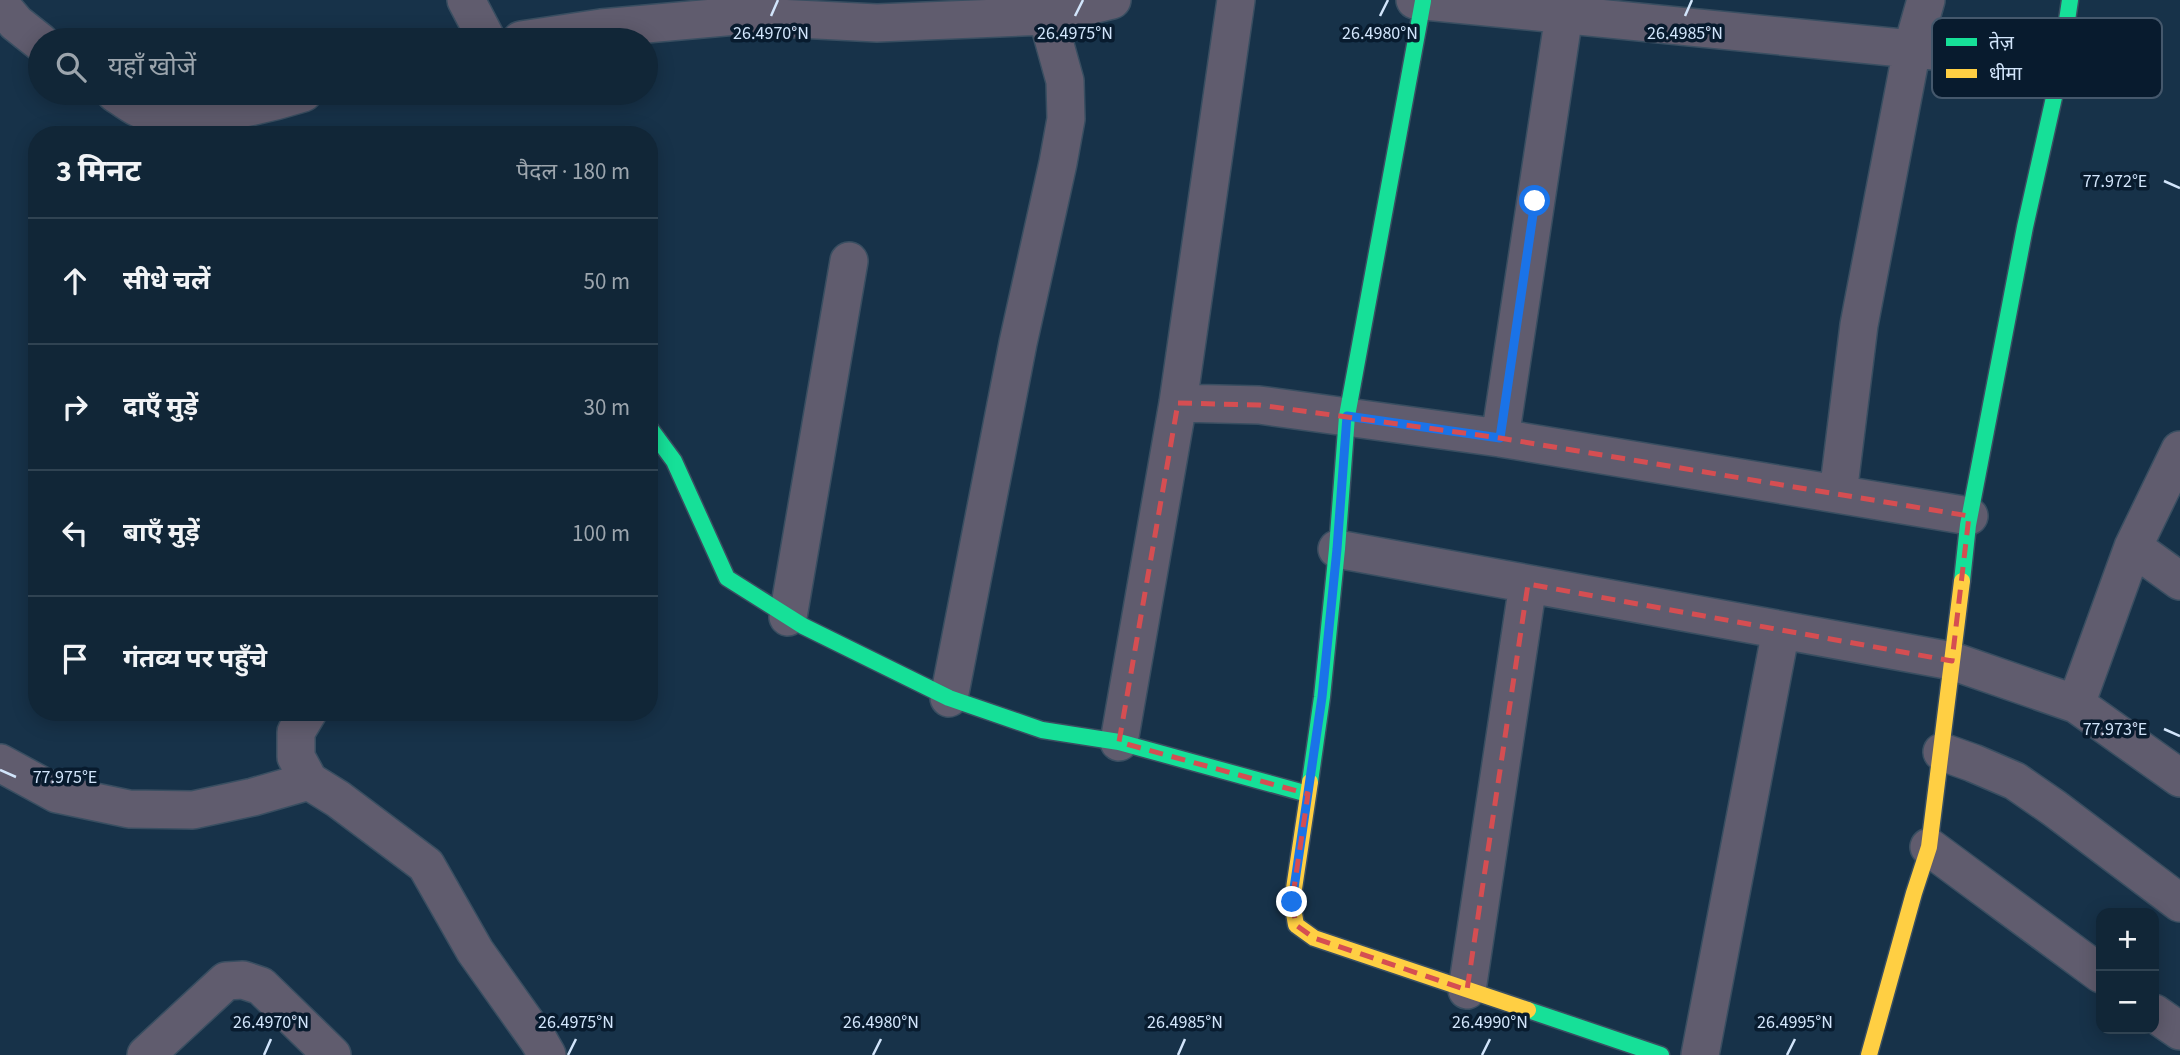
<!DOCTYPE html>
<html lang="hi">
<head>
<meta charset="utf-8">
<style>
	:root { --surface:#112637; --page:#1e3242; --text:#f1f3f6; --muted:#9ca5ad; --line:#304352 }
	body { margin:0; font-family:"Source Sans 3","Noto Sans Devanagari",sans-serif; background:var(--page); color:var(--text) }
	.controls { position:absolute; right:21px; bottom:21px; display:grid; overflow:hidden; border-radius:14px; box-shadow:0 4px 18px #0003 }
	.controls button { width:63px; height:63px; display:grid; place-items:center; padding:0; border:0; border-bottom:2px solid var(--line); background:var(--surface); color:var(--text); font:35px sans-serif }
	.stop { position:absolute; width:21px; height:21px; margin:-16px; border:5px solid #1a73e8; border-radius:50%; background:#fff }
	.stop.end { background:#1a73e8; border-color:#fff; box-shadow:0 2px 7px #0008 }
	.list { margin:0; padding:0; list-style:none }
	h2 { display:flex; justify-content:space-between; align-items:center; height:91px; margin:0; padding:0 28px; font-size:30px }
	h2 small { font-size:23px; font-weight:400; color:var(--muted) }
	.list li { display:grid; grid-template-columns:46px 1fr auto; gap:21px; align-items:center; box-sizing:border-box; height:126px; padding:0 28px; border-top:2px solid var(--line) }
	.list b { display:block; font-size:26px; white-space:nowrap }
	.list em { font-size:23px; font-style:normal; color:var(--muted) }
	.icon { flex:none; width:38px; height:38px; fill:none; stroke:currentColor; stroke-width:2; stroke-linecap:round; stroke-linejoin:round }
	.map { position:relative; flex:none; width:2180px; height:1055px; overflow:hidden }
	.search { position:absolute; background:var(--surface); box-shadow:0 4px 18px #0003; left:28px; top:28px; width:630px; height:77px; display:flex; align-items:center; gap:18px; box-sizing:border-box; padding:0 24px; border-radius:38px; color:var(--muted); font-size:26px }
	.panel { position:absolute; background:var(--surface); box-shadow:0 4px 18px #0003; left:28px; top:126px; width:630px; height:595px; border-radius:28px }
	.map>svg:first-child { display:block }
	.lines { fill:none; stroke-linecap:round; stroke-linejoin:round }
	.street-casing { stroke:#394e61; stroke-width:40 }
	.fast-casing { stroke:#394e61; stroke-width:19 }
	.slow-casing { stroke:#394e61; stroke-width:19 }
	.street { stroke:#605c6e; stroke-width:37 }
	.fast { stroke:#16e098; stroke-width:16 }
	.slow { stroke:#ffcf43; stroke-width:16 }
	.route { stroke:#1a73e8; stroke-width:9 }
	.marked { fill:none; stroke:#d54e52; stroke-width:5; stroke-dasharray:14 9; stroke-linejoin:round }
	.ticks { fill:none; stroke:#d2e5fb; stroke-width:2.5 }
	.key { fill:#081b2e; stroke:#45586c; stroke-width:2 }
	.key-label { font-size:19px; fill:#d2e5fb }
	.ticks-label { font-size:18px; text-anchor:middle; fill:#d2e5fb; stroke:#081b2e; stroke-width:7; stroke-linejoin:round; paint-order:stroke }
</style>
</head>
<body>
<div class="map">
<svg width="2180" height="1055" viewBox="0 0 2180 1055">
	<rect width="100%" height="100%" fill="#173249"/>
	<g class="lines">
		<defs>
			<path id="street" d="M466,0l21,40
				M1415,0l497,49 148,13
				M0,4l16,19 24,19
				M521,40l80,-12 135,-12 141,7 170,-7 65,-16
				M115,93c12,8 23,17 38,21 34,10 115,-10 150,-21
				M1178,403l81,2 241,33 469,78
				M1500,438l64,-423
				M1838,494l21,-169 53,-276 14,-49
				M2133,547l47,34
				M1337,549l615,112 124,43 104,74
				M788,617l61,-356
				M949,698l69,-355 40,-180 8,-44 -1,-38 -18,-65
				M2076,704l57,-157 47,-97
				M308,712l-12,20v25l13,24 29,18 88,66 49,86 64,90 8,14
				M1119,742l59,-339 58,-403
				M1942,752l31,11 42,18 39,27 126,95
				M0,763l57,31 72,15 64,1 60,-13 56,-16
				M1929,847l172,127
				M1467,990l61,-406
				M2154,1013l26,18
				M146,1055l80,-74 17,-1 18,6 71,69
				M1700,1055l81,-425"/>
			<path id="fast" d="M649,427l25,34 53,117 76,48 146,72 93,32 77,12 189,52
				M1962,581l6,-56 57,-298 34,-152 11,-75
				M1310,782l12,-85 15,-148 10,-133 76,-415
				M1528,1010l133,45"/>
			<path id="slow" d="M1310,782l-18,120 4,23 18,13 214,72
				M1869,1055l45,-162 15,-46 33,-266"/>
		</defs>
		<!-- street casing -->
		<use href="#street" class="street-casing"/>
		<!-- fast casing -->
		<use href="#fast" class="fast-casing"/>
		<!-- slow casing -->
		<use href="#slow" class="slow-casing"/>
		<!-- street -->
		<use href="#street" class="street"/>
		<!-- fast -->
		<use href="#fast" class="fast"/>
		<!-- slow -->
		<use href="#slow" class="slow"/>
	</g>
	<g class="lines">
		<!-- route -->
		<path class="route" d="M1292,902l30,-205 15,-148 10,-133 153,22 35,-237"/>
	</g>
	<!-- marked area -->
	<path class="marked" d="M1178,403l81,2 241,33 469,78 -17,145 -424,-77 -61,406 -153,-52 -18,-13 -4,-23 16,-108 -189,-52z"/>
	<!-- ticks -->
	<path class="ticks" d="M771,16l7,-16M1075,16l8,-16M1380,16l8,-16M1685,16l7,-16M2164,181l16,7M2164,729l16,7M0,770l16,7M264,1055l7,-16M568,1055l8,-16M873,1055l8,-16M1178,1055l7,-16M1482,1055l8,-16M1787,1055l8,-16"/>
	<!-- legend -->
	<rect x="1932" y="18" width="230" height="80" rx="10" class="key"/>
	<rect x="1946" y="38" width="31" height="8" fill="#16e098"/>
	<rect x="1946" y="69" width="31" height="9" fill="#ffcf43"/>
	<g class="key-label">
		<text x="1989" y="49">तेज़</text>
		<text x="1989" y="80">धीमा</text>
	</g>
	<g class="ticks-label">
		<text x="771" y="39">26.4970°N</text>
		<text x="1075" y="39">26.4975°N</text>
		<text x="1380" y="39">26.4980°N</text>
		<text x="1685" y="39">26.4985°N</text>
		<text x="2115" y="187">77.972°E</text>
		<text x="2115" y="735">77.973°E</text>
		<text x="65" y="783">77.975°E</text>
		<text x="271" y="1028">26.4970°N</text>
		<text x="576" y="1028">26.4975°N</text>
		<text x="881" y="1028">26.4980°N</text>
		<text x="1185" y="1028">26.4985°N</text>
		<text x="1490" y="1028">26.4990°N</text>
		<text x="1795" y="1028">26.4995°N</text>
	</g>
</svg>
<div class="controls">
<button>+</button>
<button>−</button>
</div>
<div class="stop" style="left:1535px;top:201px"></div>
<div class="stop end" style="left:1292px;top:902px"></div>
<div class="search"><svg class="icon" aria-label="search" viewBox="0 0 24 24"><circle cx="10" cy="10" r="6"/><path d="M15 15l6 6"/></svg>यहाँ खोजें</div>
<section class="panel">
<h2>3 मिनट<small>पैदल · 180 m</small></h2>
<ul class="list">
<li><svg class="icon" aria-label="ahead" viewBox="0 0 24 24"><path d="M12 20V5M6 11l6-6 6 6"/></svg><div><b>सीधे चलें</b></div><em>50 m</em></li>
<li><svg class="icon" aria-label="right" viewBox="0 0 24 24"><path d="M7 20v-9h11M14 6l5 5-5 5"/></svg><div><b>दाएँ मुड़ें</b></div><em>30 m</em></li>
<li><svg class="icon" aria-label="left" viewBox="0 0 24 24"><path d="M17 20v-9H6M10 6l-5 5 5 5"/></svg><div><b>बाएँ मुड़ें</b></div><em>100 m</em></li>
<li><svg class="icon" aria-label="arrive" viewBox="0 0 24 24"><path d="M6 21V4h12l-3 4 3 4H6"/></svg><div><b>गंतव्य पर पहुँचे</b></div></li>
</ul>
</section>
</div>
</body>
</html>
